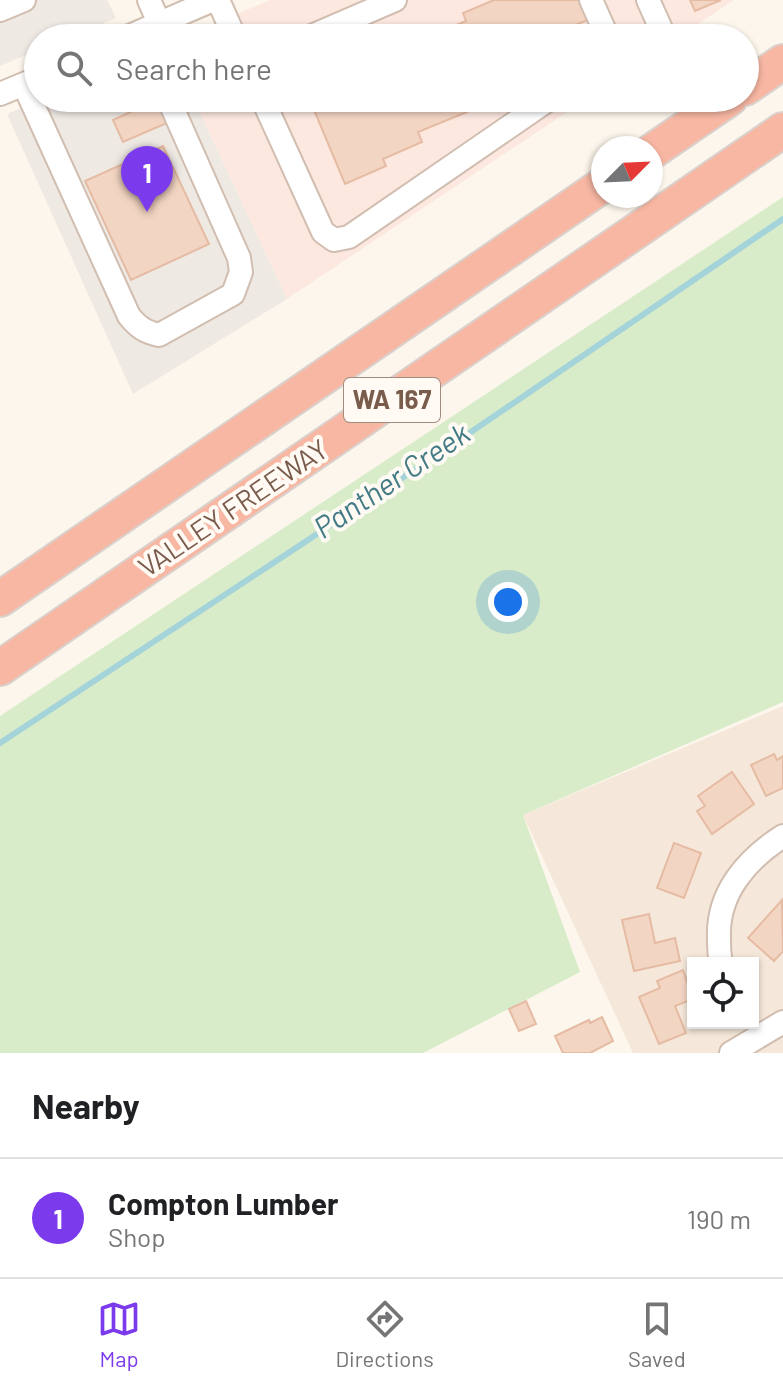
<!DOCTYPE html>
<html lang="en">
<head>
<meta charset="utf-8">
<style>
	:root { --surface:#fff; --page:#f6f6f6; --text:#202124; --muted:#757577; --line:#e0e0e0; --accent:#7c3aed }
	body { margin:0; font-family:Barlow,sans-serif; background:var(--page); color:var(--text) }
	.controls { position:absolute; right:24px; bottom:24px; display:grid; overflow:hidden; border-radius:0px; box-shadow:0 2px 6px #0004 }
	.controls button { width:72px; height:72px; display:grid; place-items:center; padding:0; border:0; border-bottom:2px solid var(--line); background:var(--surface); color:var(--text); font:40px sans-serif }
	.compass { position:absolute; left:591px; top:136px; width:72px; height:72px; border-radius:50%; background:var(--surface); box-shadow:0 2px 6px #0004; rotate:66deg }
	.you { position:absolute; left:508px; top:602px; width:28px; height:28px; margin:-20px; border:6px solid #fff; border-radius:50%; background:#1a73e8; box-shadow:0 0 0 12px #1a73e833 }
	.badge { display:grid; place-items:center; width:52px; height:52px; border-radius:50%; background:var(--accent); color:#fff; font-size:26px; font-weight:700 }
	.pin { position:absolute; translate:-50% -66px; filter:drop-shadow(0 2px 4px #0008) }
	.pin::after { content:''; position:absolute; top:42px; width:28px; height:24px; background:inherit; clip-path:polygon(0 0,100% 0,50% 100%) }
	.list { margin:0; padding:0; list-style:none }
	h2 { display:flex; justify-content:space-between; align-items:center; height:104px; margin:0; padding:0 32px; font-size:34px }
	h2 small { font-size:26px; font-weight:400; color:var(--muted) }
	.list li { display:grid; grid-template-columns:52px 1fr auto; gap:24px; align-items:center; box-sizing:border-box; height:120px; padding:0 32px; border-top:2px solid var(--line) }
	.list b { display:block; font-size:30px; white-space:nowrap }
	.list p { margin:0; font-size:26px; white-space:nowrap; color:var(--muted) }
	.list em { font-size:26px; font-style:normal; color:var(--muted) }
	.icon { flex:none; width:44px; height:44px; fill:none; stroke:currentColor; stroke-width:2; stroke-linecap:round; stroke-linejoin:round }
	.map { position:relative; flex:none; width:783px; height:1053px; overflow:hidden }
	.search { position:absolute; background:var(--surface); box-shadow:0 2px 6px #0004; left:24px; right:24px; top:24px; height:88px; display:flex; align-items:center; gap:20px; box-sizing:border-box; padding:0 28px; border-radius:44px; color:var(--muted); font-size:30px }
	.sheet { height:224px; background:var(--surface) }
	nav { display:flex; justify-content:space-around; align-items:center; box-sizing:border-box; height:112px; border-top:2px solid var(--line); background:var(--surface); font-size:22px; color:var(--muted) }
	nav a { display:grid; justify-items:center; gap:4px }
	nav .on { color:var(--accent) }
	.map>svg:first-child { display:block }
	.residential { fill:#f5e8da; fill-rule:evenodd }
	.commercial { fill:#fde8e0 }
	.industrial { fill:#efe9e4 }
	.green { fill:#d8ecc9 }
	.lines { fill:none; stroke-linecap:round; stroke-linejoin:round }
	.stream { stroke:#a5d3da; stroke-width:6 }
	.building { fill:#f3d5c3; stroke:#e6bba3; stroke-width:2 }
	.minor-casing { stroke:#d1beb0; stroke-width:26 }
	.highway-casing { stroke:#dad1cd; stroke-width:38 }
	.minor { stroke:#fff; stroke-width:22 }
	.highway { stroke:#f7b7a3; stroke-width:34 }
	.labels { text-anchor:middle; stroke-width:8; stroke-linejoin:round; paint-order:stroke }
	.shield { fill:#fffaf3; stroke:#a28b7f; stroke-width:2 }
	.shield-label { font-size:26px; font-weight:bold; fill:#7a5c4d }
	.street-label { font-size:28px; fill:#7a5c4d; stroke:#fffaf3 }
	.water-label { font-size:30px; font-style:italic; fill:#437c86; stroke:#fffaf3 }
</style>
</head>
<body>
<div class="map">
<svg width="783" height="1053" viewBox="0 0 783 1053">
	<rect width="100%" height="100%" fill="#fdf6ec"/>
	<!-- residential -->
	<path class="residential" d="M783,706v347h-150l-110,-238zM693,963h60v60h-60z"/>
	<!-- commercial -->
	<path class="commercial" d="M270,0h464l-57,38h-495z
		M193,98h395l-301,201z"/>
	<!-- industrial -->
	<path class="industrial" d="M0,0h107l9,18 -48,20h-30v12l-38,16z
		M44,98h149l94,201 -154,95 -126,-280z"/>
	<!-- green -->
	<path class="green" d="M783,197v505l-260,113 57,157 -157,81h-423v-337z"/>
	<g class="lines">
		<!-- stream -->
		<path class="stream" d="M0,743l452,-298 331,-226"/>
	</g>
	<!-- building -->
	<path class="building" d="M494,0h92l7,18 -30,12 3,8h-141l41,-17 -3,-8z
		M690,0h31l-26,11z
		M309,98h187v2l-78,32 4,10 -39,17 3,7 -41,18z
		M156,100l11,23 -44,19 -10,-22z
		M163,146l46,98 -78,36 -46,-99z
		M774,754l3,6 6,-4v32l-17,8 -15,-31z
		M732,772l22,32 -42,30 -15,-23 8,-5 -7,-10z
		M674,843l27,10 -17,45 -27,-10z
		M782,900l1,51 -9,10 -26,-23z
		M649,914l6,29 20,-5 5,23 -46,10 -12,-51z
		M683,970l10,29 -18,7 11,27 -27,11 -20,-47 21,-9 -3,-7z
		M526,1001l10,23 -17,7 -10,-22z
		M602,1017l11,24 -23,12h-27l-8,-17 34,-16 1,3z"/>
	<g class="lines">
		<defs>
			<path id="minor" d="M149,0l10,23
				M218,0l17,38
				M591,0l17,38
				M648,0l14,31
				M0,10l24,-10
				M125,38l88,-38
				M307,38l88,-38
				M24,85l105,231c9,11 16,16 30,19l74,-41 8,-22 -2,-14 -71,-160
				M0,94l36,-15
				M262,98l61,134 11,8 15,-3 202,-139
				M721,963c-2,-8 -2,-16 -2,-25 -2,-45 28,-79 64,-102
				M731,1053l52,-31"/>
			<path id="highway" d="M745,88l38,-26
				M651,152l79,-54
				M0,599l603,-414
				M0,668l783,-538"/>
		</defs>
		<!-- minor casing -->
		<use href="#minor" class="minor-casing"/>
		<!-- highway casing -->
		<use href="#highway" class="highway-casing"/>
		<!-- minor -->
		<use href="#minor" class="minor"/>
		<!-- highway -->
		<use href="#highway" class="highway"/>
	</g>
	<g class="labels">
		<!-- shield labels -->
		<rect class="shield" x="344" y="378" width="96" height="44" rx="6"/>
		<g class="shield-label">
			<text x="392" y="409">WA 167</text>
		</g>
		<!-- street labels -->
		<g class="street-label">
			<text transform="translate(233 508) rotate(-34)" y="10">VALLEY FREEWAY</text>
		</g>
		<!-- water labels -->
		<g class="water-label">
			<text transform="translate(392 481) rotate(-34)" y="10">Panther Creek</text>
		</g>
	</g>
</svg>
<div class="controls">
<button><svg class="icon" aria-label="locate" viewBox="0 0 24 24"><circle cx="12" cy="12" r="6"/><path d="M12 2v4M12 18v4M2 12h4M18 12h4"/></svg></button>
</div>
<svg class="compass" viewBox="-18 -18 36 36"><path d="M0-13l5 13h-10z" fill="#e53935"/><path d="M0 13l5-13h-10z" fill="#757577"/></svg>
<div class="you"></div>
<div class="pin badge" style="left:147px;top:212px">1</div>
<div class="search"><svg class="icon" aria-label="search" viewBox="0 0 24 24"><circle cx="10" cy="10" r="6"/><path d="M15 15l6 6"/></svg>Search here</div>
</div>
<section class="sheet">
<h2>Nearby<small></small></h2>
<ul class="list">
<li><span class="badge">1</span><div><b>Compton Lumber</b><p>Shop</p></div><em>190 m</em></li>
</ul>
</section>
<nav>
<a class="on"><svg class="icon" aria-label="map" viewBox="0 0 24 24"><path d="M3 6l6-2 6 2 6-2v14l-6 2-6-2-6 2zM9 4v14M15 6v14"/></svg>Map</a>
<a><svg class="icon" aria-label="directions" viewBox="0 0 24 24"><path d="M12 3l9 9-9 9-9-9zM9 14v-3h6M13 9l2 2-2 2"/></svg>Directions</a>
<a><svg class="icon" aria-label="saved" viewBox="0 0 24 24"><path d="M7 4h10v16l-5-4-5 4z"/></svg>Saved</a>
</nav>
</body>
</html>
